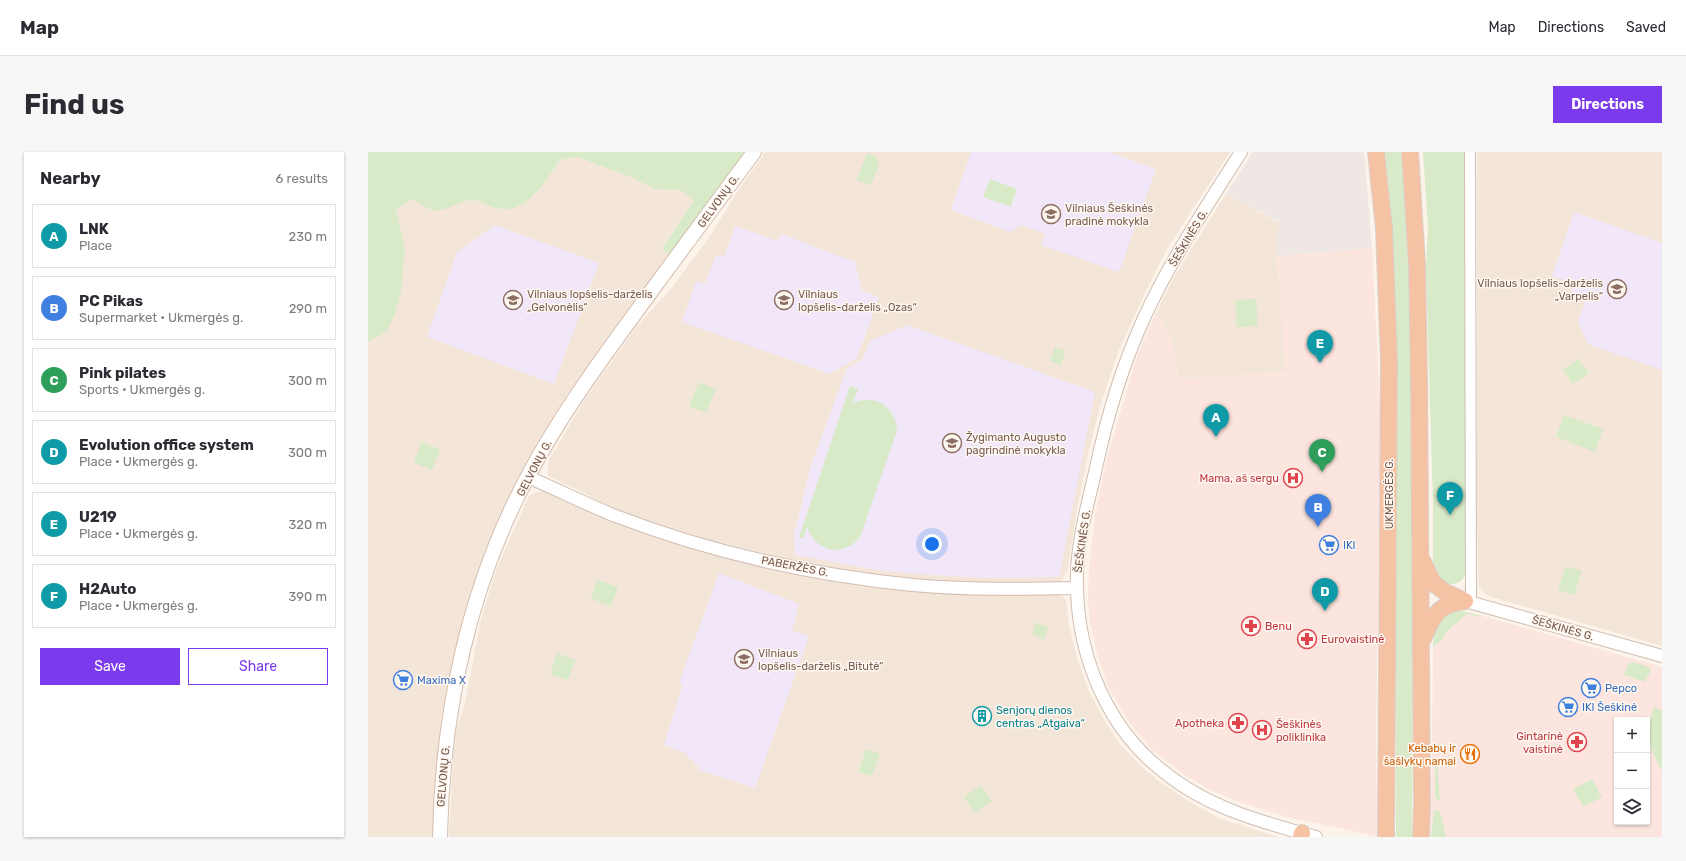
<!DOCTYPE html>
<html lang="en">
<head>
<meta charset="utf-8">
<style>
	:root { --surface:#fff; --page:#f7f7f7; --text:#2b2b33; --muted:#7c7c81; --line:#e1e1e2; --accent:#7c3aed }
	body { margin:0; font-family:Rubik,sans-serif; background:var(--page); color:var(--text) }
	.controls { position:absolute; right:12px; bottom:12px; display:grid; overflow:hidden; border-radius:0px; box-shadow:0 1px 3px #0004 }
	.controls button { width:36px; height:36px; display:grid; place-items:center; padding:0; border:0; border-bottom:1px solid var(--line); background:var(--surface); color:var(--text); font:20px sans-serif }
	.you { position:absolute; left:564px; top:392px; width:14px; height:14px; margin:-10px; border:3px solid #fff; border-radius:50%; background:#1a73e8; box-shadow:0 0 0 6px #1a73e833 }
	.badge { display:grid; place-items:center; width:26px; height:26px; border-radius:50%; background:var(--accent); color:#fff; font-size:13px; font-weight:700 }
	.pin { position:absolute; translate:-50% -33px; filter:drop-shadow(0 1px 2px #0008) }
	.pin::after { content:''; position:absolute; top:21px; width:14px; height:12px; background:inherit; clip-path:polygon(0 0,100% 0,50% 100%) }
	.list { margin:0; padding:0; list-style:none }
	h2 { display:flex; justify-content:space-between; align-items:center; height:52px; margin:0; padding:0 16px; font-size:17px }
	h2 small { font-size:13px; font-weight:400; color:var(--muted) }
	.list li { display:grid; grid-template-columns:26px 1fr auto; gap:12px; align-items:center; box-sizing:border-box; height:64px; margin:0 8px 8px; padding:0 8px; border:1px solid var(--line); border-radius:0px }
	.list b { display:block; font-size:15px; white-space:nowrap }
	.list p { margin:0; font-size:13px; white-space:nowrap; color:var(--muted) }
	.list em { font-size:13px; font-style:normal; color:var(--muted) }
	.actions { display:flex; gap:8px; padding:12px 16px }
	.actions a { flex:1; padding:9px 0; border:1px solid var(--accent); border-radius:0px; text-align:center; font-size:14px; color:var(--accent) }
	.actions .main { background:var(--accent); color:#fff }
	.icon { flex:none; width:22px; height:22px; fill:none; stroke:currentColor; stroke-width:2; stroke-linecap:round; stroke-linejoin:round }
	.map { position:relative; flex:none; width:1294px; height:685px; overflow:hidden; border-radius:0px }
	header { display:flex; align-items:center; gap:24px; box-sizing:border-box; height:56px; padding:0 20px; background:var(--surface); border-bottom:1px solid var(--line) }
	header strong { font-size:19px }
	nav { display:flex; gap:22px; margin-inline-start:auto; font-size:14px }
	.intro { display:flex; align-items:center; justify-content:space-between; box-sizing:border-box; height:96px; padding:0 24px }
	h1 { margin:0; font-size:28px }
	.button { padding:10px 18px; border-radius:0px; background:var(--accent); color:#fff; font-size:14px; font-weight:700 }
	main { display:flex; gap:24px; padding:0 24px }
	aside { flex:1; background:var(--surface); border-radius:0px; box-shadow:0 1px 3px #0004 }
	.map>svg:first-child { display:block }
	.residential { fill:#f4e5d9 }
	.commercial { fill:#fce5df; fill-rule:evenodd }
	.industrial { fill:#eee7e3 }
	.education { fill:#f1e7f9 }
	.green { fill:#d9eac8 }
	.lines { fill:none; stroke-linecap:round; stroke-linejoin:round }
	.minor-casing { stroke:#d1bdb2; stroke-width:12 }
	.tertiary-casing { stroke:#d1bdb2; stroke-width:14 }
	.secondary-casing { stroke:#d4bdaf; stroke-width:16 }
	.trunk-casing { stroke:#d9d1cd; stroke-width:18 }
	.minor { stroke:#fff; stroke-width:10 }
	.tertiary { stroke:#fff; stroke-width:12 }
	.secondary { stroke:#fff; stroke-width:14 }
	.trunk { stroke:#f6c2a4; stroke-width:16 }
	.labels { text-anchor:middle; stroke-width:3; stroke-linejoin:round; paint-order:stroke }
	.street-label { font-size:11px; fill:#77594d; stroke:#fff8f1 }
	.education-label { font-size:11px; fill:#785e54; stroke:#fff8f1; text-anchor:start }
	.health-label { font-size:11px; fill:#be3a42; stroke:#fff8f1; text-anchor:end }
	.shop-label { font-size:11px; fill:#366cbe; stroke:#fff8f1; text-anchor:start }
	.culture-label { font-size:11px; fill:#0d838f; stroke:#fff8f1; text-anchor:start }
	.food-label { font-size:11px; fill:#c56008; stroke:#fff8f1; text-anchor:end }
</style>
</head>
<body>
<header>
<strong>Map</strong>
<nav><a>Map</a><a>Directions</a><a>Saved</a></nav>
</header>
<div class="intro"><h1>Find us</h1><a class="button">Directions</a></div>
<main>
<aside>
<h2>Nearby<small>6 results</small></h2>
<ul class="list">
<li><span class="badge" style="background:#0f9aa8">A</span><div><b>LNK</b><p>Place</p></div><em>230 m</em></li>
<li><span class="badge" style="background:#3f7fe0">B</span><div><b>PC Pikas</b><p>Supermarket · Ukmergės g.</p></div><em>290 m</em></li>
<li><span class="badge" style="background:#2e9e5b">C</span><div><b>Pink pilates</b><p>Sports · Ukmergės g.</p></div><em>300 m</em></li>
<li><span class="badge" style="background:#0f9aa8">D</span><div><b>Evolution office system</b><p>Place · Ukmergės g.</p></div><em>300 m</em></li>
<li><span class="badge" style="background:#0f9aa8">E</span><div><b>U219</b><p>Place · Ukmergės g.</p></div><em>320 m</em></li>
<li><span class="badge" style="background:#0f9aa8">F</span><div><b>H2Auto</b><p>Place · Ukmergės g.</p></div><em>390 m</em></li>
</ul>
<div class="actions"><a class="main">Save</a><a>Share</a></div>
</aside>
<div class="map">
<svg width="1294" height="685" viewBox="0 0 1294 685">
	<rect width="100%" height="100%" fill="#fcf4ea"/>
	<!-- residential -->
	<path class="residential" d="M397,0h465l-62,95 -25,50 -24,53 -18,53 -12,47 -12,60 -9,58 -6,12 -6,3 -94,1 -85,-8 -88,-16 -77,-19 -78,-24 -29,-11 -21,-13 -34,-16 -3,-3 2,-14 36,-61 52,-73 34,-37 37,-50 28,-45z
		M1109,0h185v494l-174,-50 -9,-9 -2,-60z
		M209,5l51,19 27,13 25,1 14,10 -32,48 9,7 -104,140 -32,55 -23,44 -22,49 -12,29 -12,41 -15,57 -9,44 -9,123h-65v-495l19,-11 18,-82 -9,-40 17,-10 20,11 12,-1 17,-8 15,-1 19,8 39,-13 25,-35z
		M858,42l53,29 -2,33 9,116 -107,7 -7,-35 -8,-21 -9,-8 19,-38z
		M175,339l60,25 295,73 80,6 79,-1 5,2 4,4 3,24 7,31 12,34 15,29 17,26 21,22 19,16 31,21 28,15 59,19h-829l4,-78 4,-30 8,-26 16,-84 16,-51 31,-70 4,-4z"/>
	<!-- commercial -->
	<path class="commercial" d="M1004,96l9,172 -5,319 1,66 3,32 -93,-20 -48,-15 -31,-13 -25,-15 -32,-25 -23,-28 -20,-35 -9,-26 -9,-36 -2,-25 1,-30 6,-54 11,-54 31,-105 18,-41 9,8 8,21 7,35 106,-7 -8,-116z
		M1099,462l11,3 1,-2 183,52v170h-231l2,-190 10,-8 2,-6zM1249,568h30v102h-30z"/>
	<!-- industrial -->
	<path class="industrial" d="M885,0h111l8,96 -95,8 2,-34 -53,-28z"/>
	<!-- education -->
	<path class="education" d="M603,0h137l48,17 -37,103 -78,-27 4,-11 -13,-5 -11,-4 -11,7 -59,-22z
		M1206,60l88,31v127l-74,-26 -10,-22 8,-24 -15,-5 3,-9 -22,-8z
		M127,73l104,38 -45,121 -127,-47 30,-85z
		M367,74l43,15 3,-7 74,28 7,29 17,6 -22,61 -27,16 -148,-52 14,-41 9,3 11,-29 8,2z
		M539,173l188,67 -36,185 -73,1 -69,-4 -40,-4 -82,-15 -1,-20 17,-69 36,-98 15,-8 8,-19z
		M351,421l80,31 -7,27 17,5 -54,152 -56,-18 1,-4 -7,-2 1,-4 -7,-2 1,-4 -24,-9 19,-61 -4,-1z"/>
	<!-- green -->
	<path class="green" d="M0,0h377l-74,103 -9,-6 32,-49 -14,-10 -25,-1 -27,-13 -51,-19 -17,3c-14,20 -33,56 -64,48 -9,-2 -15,-9 -26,-8 -12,1 -25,13 -38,10 -6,-2 -13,-7 -19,-11l-17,10 9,40 -4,42 -6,23 -8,17 -19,11z
		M1017,0h16c18,228 11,457 11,685h-16v-518l-6,-118z
		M1055,0h41l3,420c-6,12 -13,14 -26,11l-8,-12v-66l-7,-239 2,-37z
		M499,1l9,3 3,9 -8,20 -14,-5z
		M622,27l27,10 -6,18 -28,-10z
		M888,147l2,27 -21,1 -2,-27z
		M687,195l11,4 -5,14 -11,-4z
		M1210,207l11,14 -16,11 -10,-14z
		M331,230l17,7 -10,24 -17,-7z
		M482,234l8,3 -5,14c22,-10 43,4 44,28l-37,106c-18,21 -43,15 -53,-9l-4,10 -4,-1z
		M1196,263l39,14 -8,23 -39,-15z
		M53,290l19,7 -8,21 -18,-7z
		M1198,414l16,5 -8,24 -16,-5z
		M229,428l21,7 -7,19 -20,-7z
		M1084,457l27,6 -1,2 -11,-3 -22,19 -2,6 -10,8 2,-24z
		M668,470l12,5 -4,12 -12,-5z
		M189,501l18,7 -7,20 -18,-6z
		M1265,510l16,5 2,3 -6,12 -21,-7 4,-11z
		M1286,555l8,3v61c-15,-29 -19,-33 -8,-64z
		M498,597l14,5 -8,22 -14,-4z
		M1067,607l2,1 3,41 -5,-3z
		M1224,627l10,18 -19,10 -10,-18z
		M612,633l12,16 -17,12 -11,-16z
		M1067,658h3l3,4 5,23h-15l3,-25z"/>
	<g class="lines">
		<defs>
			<path id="minor" d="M1102,0l1,451"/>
			<path id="tertiary" d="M873,0c-34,54 -70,107 -97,166 -22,48 -37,98 -48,150 -9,39 -21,81 -19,122 2,69 31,139 87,182 44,36 98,50 152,65
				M160,325c28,12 56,26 85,38 96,37 198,60 300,70 54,5 109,4 163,3
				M1097,449l197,55"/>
			<path id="secondary" d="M72,685c2,-124 29,-251 88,-361 36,-68 82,-128 127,-190 33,-45 66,-89 99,-134"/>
			<path id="trunk" d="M1008,0l8,76 5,133 -3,476
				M1042,0l7,113 2,114 3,424 -1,34
				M1055,410l10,21 12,9 20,9
				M1055,487c11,-24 13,-34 42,-38
				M933,685l1,-4"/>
		</defs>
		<!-- minor casing -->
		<use href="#minor" class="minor-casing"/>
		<!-- tertiary casing -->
		<use href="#tertiary" class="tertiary-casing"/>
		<!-- secondary casing -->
		<use href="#secondary" class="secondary-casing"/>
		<!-- trunk casing -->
		<use href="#trunk" class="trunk-casing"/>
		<!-- minor -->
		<use href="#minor" class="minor"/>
		<!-- tertiary -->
		<use href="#tertiary" class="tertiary"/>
		<!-- secondary -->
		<use href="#secondary" class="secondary"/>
		<!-- trunk -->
		<use href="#trunk" class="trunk"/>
	</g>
	<!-- icons -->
	<defs>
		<symbol id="school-ring" viewBox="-11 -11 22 22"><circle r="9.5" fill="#fff8f1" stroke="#8d6e63" stroke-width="1.5"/><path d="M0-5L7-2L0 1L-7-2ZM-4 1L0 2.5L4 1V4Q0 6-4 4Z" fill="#8d6e63"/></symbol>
		<symbol id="hospital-ring" viewBox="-11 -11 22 22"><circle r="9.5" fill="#fff8f1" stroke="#e0444e" stroke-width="1.5"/><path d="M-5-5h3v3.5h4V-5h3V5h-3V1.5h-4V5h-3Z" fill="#e0444e"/></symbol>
		<symbol id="supermarket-ring" viewBox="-11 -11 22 22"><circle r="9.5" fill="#fff8f1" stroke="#3f7fe0" stroke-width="1.5"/><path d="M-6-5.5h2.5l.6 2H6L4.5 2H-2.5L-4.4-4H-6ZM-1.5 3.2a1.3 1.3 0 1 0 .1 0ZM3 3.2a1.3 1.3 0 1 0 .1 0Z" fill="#3f7fe0"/></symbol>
		<symbol id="pharmacy-ring" viewBox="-11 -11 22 22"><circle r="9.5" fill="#fff8f1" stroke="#e0444e" stroke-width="1.5"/><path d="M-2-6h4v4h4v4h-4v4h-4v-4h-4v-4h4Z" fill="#e0444e"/></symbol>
		<symbol id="building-ring" viewBox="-11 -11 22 22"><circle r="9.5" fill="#fff8f1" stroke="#0f9aa8" stroke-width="1.5"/><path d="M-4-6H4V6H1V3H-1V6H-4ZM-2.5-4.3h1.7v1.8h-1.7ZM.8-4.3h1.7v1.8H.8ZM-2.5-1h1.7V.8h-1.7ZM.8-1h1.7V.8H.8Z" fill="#0f9aa8"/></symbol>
		<symbol id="restaurant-ring" viewBox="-11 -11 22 22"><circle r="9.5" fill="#fff8f1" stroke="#e8710a" stroke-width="1.5"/><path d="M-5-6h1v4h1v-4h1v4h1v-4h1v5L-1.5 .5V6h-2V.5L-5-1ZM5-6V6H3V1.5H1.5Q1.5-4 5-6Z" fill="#e8710a"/></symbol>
	</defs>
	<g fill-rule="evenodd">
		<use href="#school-ring" x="672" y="51" width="22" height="22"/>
		<use href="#school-ring" x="1238" y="126" width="22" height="22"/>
		<use href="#school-ring" x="134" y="137" width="22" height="22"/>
		<use href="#school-ring" x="405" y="137" width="22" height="22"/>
		<use href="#school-ring" x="573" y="280" width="22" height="22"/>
		<use href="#hospital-ring" x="914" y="315" width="22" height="22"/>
		<use href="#supermarket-ring" x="950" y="382" width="22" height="22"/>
		<use href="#pharmacy-ring" x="872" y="463" width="22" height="22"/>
		<use href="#pharmacy-ring" x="928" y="476" width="22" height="22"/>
		<use href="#school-ring" x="365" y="496" width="22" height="22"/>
		<use href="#supermarket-ring" x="24" y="517" width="22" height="22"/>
		<use href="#supermarket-ring" x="1212" y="525" width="22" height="22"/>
		<use href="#supermarket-ring" x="1189" y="544" width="22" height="22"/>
		<use href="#building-ring" x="603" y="553" width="22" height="22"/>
		<use href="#pharmacy-ring" x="859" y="560" width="22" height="22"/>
		<use href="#hospital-ring" x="883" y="567" width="22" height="22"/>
		<use href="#pharmacy-ring" x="1198" y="579" width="22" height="22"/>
		<use href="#restaurant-ring" x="1091" y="591" width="22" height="22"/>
	</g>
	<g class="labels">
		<!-- street labels -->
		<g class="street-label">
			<text transform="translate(350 49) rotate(-54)" y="4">GELVONŲ G.</text>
			<text transform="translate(820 86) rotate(-59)" y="4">ŠEŠKINĖS G.</text>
			<text transform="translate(166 316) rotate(-62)" y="4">GELVONŲ G.</text>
			<text transform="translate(1021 342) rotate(-90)" y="4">UKMERGĖS G.</text>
			<text transform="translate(714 389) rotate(-82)" y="4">ŠEŠKINĖS G.</text>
			<text transform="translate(427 414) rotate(11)" y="4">PABERŽĖS G.</text>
			<text transform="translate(1195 476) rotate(16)" y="4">ŠEŠKINĖS G.</text>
			<text transform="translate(75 624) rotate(-85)" y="4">GELVONŲ G.</text>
		</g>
		<!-- education labels -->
		<g class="education-label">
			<text x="697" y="60">Vilniaus Šeškinės<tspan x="697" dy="13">pradinė mokykla</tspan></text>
			<text x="1235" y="135" text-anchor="end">Vilniaus lopšelis-darželis<tspan x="1235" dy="13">„Varpelis“</tspan></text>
			<text x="159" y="146">Vilniaus lopšelis-darželis<tspan x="159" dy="13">„Gelvonėlis“</tspan></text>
			<text x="430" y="146">Vilniaus<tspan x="430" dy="13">lopšelis-darželis „Ozas“</tspan></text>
			<text x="598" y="289">Žygimanto Augusto<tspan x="598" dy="13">pagrindinė mokykla</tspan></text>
			<text x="390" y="505">Vilniaus<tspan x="390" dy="13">lopšelis-darželis „Bitutė“</tspan></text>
		</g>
		<!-- health labels -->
		<g class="health-label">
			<text x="911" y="330">Mama, aš sergu</text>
			<text x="897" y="478" text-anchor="start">Benu</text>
			<text x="953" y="491" text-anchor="start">Eurovaistinė</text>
			<text x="856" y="575">Apotheka</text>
			<text x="908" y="576" text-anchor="start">Šeškinės<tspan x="908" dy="13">poliklinika</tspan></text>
			<text x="1195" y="588">Gintarinė<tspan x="1195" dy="13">vaistinė</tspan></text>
		</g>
		<!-- shop labels -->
		<g class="shop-label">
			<text x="975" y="397">IKI</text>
			<text x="49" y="532">Maxima X</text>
			<text x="1237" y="540">Pepco</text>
			<text x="1214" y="559">IKI Šeškinė</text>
		</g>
		<!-- culture labels -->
		<g class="culture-label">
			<text x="628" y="562">Senjorų dienos<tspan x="628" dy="13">centras „Atgaiva“</tspan></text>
		</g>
		<!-- food labels -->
		<g class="food-label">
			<text x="1088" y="600">Kebabų ir<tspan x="1088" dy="13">šašlykų namai</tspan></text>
		</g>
	</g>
</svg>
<div class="controls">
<button>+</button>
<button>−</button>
<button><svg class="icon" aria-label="layers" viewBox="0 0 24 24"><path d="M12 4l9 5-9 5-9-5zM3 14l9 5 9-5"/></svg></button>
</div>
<div class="you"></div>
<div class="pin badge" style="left:848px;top:285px;background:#0f9aa8">A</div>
<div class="pin badge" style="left:950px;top:375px;background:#3f7fe0">B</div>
<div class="pin badge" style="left:954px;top:320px;background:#2e9e5b">C</div>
<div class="pin badge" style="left:957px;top:459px;background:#0f9aa8">D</div>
<div class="pin badge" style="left:952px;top:211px;background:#0f9aa8">E</div>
<div class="pin badge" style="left:1082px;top:363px;background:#0f9aa8">F</div>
</div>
</main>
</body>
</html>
